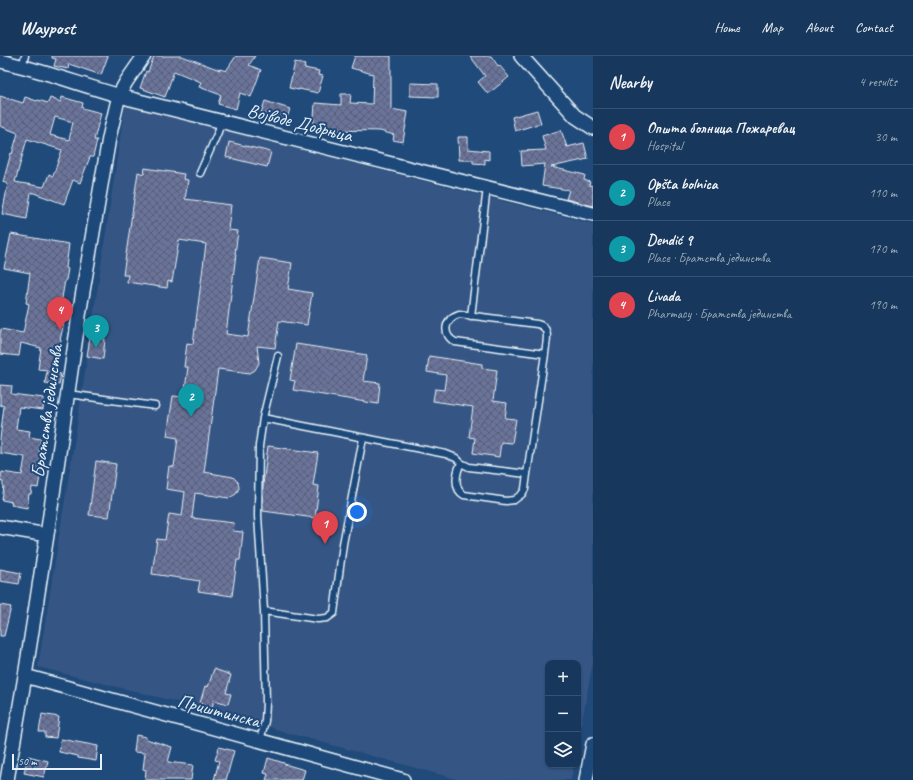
<!DOCTYPE html>
<html lang="en">
<head>
<meta charset="utf-8">
<style>
	:root { --surface:#17385c; --page:#203f62; --text:#f1f3f6; --muted:#9eacbb; --line:#365272; --accent:#e69b98 }
	body { margin:0; font-family:Caveat,sans-serif; background:var(--page); color:var(--text) }
	.controls { position:absolute; right:12px; bottom:12px; display:grid; overflow:hidden; border-radius:8px; box-shadow:0 1px 3px #0004 }
	.controls button { width:36px; height:36px; display:grid; place-items:center; padding:0; border:0; border-bottom:1px solid var(--line); background:var(--surface); color:var(--text); font:20px sans-serif }
	.scale { position:absolute; left:12px; bottom:10px; width:90px; box-sizing:border-box; padding-left:4px; border:2px solid #e8f1f8; border-top:0; font-size:11px; line-height:14px; white-space:nowrap; color:#e8f1f8; -webkit-text-stroke:3px #1f4a7a; paint-order:stroke }
	.you { position:absolute; left:357px; top:456px; width:14px; height:14px; margin:-10px; border:3px solid #fff; border-radius:50%; background:#1a73e8; box-shadow:0 0 0 6px #1a73e833 }
	.badge { display:grid; place-items:center; width:26px; height:26px; border-radius:50%; background:var(--accent); color:#fff; font-size:13px; font-weight:700 }
	.pin { position:absolute; translate:-50% -33px; filter:drop-shadow(0 1px 2px #0008) }
	.pin::after { content:''; position:absolute; top:21px; width:14px; height:12px; background:inherit; clip-path:polygon(0 0,100% 0,50% 100%) }
	.list { margin:0; padding:0; list-style:none }
	h2 { display:flex; justify-content:space-between; align-items:center; height:52px; margin:0; padding:0 16px; font-size:17px }
	h2 small { font-size:13px; font-weight:400; color:var(--muted) }
	.list li { display:grid; grid-template-columns:26px 1fr auto; gap:12px; align-items:center; box-sizing:border-box; height:56px; padding:0 16px; border-top:1px solid var(--line) }
	.list b { display:block; font-size:15px; white-space:nowrap }
	.list p { margin:0; font-size:13px; white-space:nowrap; color:var(--muted) }
	.list em { font-size:13px; font-style:normal; color:var(--muted) }
	.icon { flex:none; width:22px; height:22px; fill:none; stroke:currentColor; stroke-width:2; stroke-linecap:round; stroke-linejoin:round }
	.map { position:relative; flex:none; width:593px; height:724px; overflow:hidden }
	header { display:flex; align-items:center; gap:24px; box-sizing:border-box; height:56px; padding:0 20px; background:var(--surface); border-bottom:1px solid var(--line) }
	header strong { font-size:19px }
	nav { display:flex; gap:22px; margin-inline-start:auto; font-size:14px }
	main { display:flex }
	aside { flex:1; background:var(--surface) }
	.map>svg:first-child { display:block }
	.built { fill:#365684 }
	.building { fill:url(#building-cross-hatch); stroke:#e8f1f8; fill-rule:evenodd }
	.lines { fill:none; stroke-linecap:round; stroke-linejoin:round }
	.service-casing { stroke:#e8f1f8; stroke-width:9 }
	.minor-casing { stroke:#e8f1f8; stroke-width:16 }
	.service { stroke:#1f4a7a; stroke-width:6 }
	.minor { stroke:#1f4a7a; stroke-width:13 }
	.labels { text-anchor:middle; stroke-width:4; stroke-linejoin:round; paint-order:stroke }
	.street-label { font-size:19px; fill:#e8f1f8; stroke:#1f4a7a }
</style>
</head>
<body>
<header>
<strong>Waypost</strong>
<nav><a>Home</a><a>Map</a><a>About</a><a>Contact</a></nav>
</header>
<main>
<div class="map">
<svg width="593" height="724" viewBox="0 0 593 724">
	<defs>
		<pattern id="building-cross-hatch" width="8" height="8" patternUnits="userSpaceOnUse"><rect width="8" height="8" fill="#6a739b"/><path d="M0 0l8 8M0 8l8-8" fill="none" stroke="#585e72"/></pattern>
	</defs>
	<rect width="100%" height="100%" fill="#1f4a7a"/>
	<filter id="ink" filterUnits="userSpaceOnUse"><feTurbulence type="fractalNoise" baseFrequency=".025" numOctaves="2"/><feDisplacementMap in="SourceGraphic" scale="8" xChannelSelector="R" yChannelSelector="G"/><feConvolveMatrix kernelMatrix="1 2 1 2 8 2 1 2 1" color-interpolation-filters="sRGB"/></filter>
	<g filter="url(#ink)">
		<!-- built -->
		<path class="built" d="M125,49l468,119v438l-15,80v-79h-30v102h26l-3,15h-111l-172,-47 -39,-13 -211,-53 39,-242z"/>
		<!-- building -->
		<path class="building" d="M52,0h56l-7,19 -32,-11 -1,5 -14,-3 2,-7 -4,-1z
			M154,0h28l38,14v-1l6,2 10,-15h19l-6,9 12,5 -10,27 -11,-4 -4,16 -18,-5 3,-9 -22,-8 2,-5 -27,-11 -9,26 -25,-9 6,-17 2,1z
			M355,0h36v53l17,3 -5,30 -10,-2 1,-5 -14,-4 -49,-1 -1,3 -17,-1 2,-29 26,2v-11h10l-1,9 22,1 1,-30 -22,-6z
			M470,0h21l7,10 1,-1 10,12 -21,17 -10,-12 7,-6z
			M295,6l10,3 -1,3 15,3 -1,4 5,1 -5,17 -19,-4v1l-10,-2z
			M410,27l28,1v13l-28,-1z
			M0,40l23,7 2,-6 12,4 1,-1 10,3 2,-5 11,4 1,-5 21,6 -1,5 19,5 -7,27h3l-4,17h-3l-10,26 -7,-3 -9,24 -33,-12 -4,27 -25,-5 6,-30 -5,-2 8,-29 1,1 6,-21 -18,-7zM55,61l18,5 -4,18 -19,-5zM27,83l35,11 -9,26 -4,-2 -5,13 -29,-5z
			M265,45l25,8 -4,12 -6,-2v3l-12,-4 1,-3 -8,-2z
			M537,54l4,13 -26,8 -3,-14z
			M561,74l6,17 17,-4 4,16 -37,8 34,8 -1,5 6,2 -1,3 4,1v20l-27,-7 3,-9 -27,-4 3,-22 -23,2 -1,-15 25,-1 -4,-14z
			M458,81h10v12l21,2v9l-4,-1v5l-12,-1v-3h-14z
			M229,86l42,10 -4,15 -41,-10z
			M145,112l39,6 -1,5 5,1 -3,19 46,6 -3,25 10,1 -3,23h1l-10,80 22,3 12,-79 32,5 -4,26 24,4 -5,32 -28,-4 -4,27 -18,-2 2,17 -4,7 -5,3 -32,-4 -14,103 29,5 5,5 1,6 -3,6 -7,4 -34,-5 -3,25 42,5 -1,8 10,1 -3,28h-3l-5,36 -34,-5 2,-10 -48,-7 5,-35 8,1 4,-26 13,2 3,-24 -19,-3 3,-23 5,1 4,-29 -11,-2 6,-40 11,1 4,-30h-4l3,-24 6,1 13,-100 -27,-4 -7,42 -4,-1 -1,7 -40,-6 1,-7h-5l15,-103 6,2z
			M11,178l58,10 -3,24 2,1 -2,11h-1l-7,42 6,1 -4,17h1l-5,33 5,1 -2,11 -14,-2 2,-13 -9,-1 3,-21 -20,-5 -2,13 -19,-2v-19l1,-6 22,4 6,-29 -3,-1 4,-30 -26,-5z
			M90,281l15,2 -2,20 -16,-3z
			M296,288l71,11 -4,26 17,2 -2,21 -85,-14 2,-9 -5,-1z
			M429,300l53,8v4l15,2 -4,31 14,2 -2,15 11,1 -4,24 -11,-1 -2,15 -26,-4 2,-15 -6,-1 4,-30 -40,-6 2,-12 9,1 2,-15 -19,-3z
			M0,329l12,1 -1,8 33,4 -1,12 -24,-3 -3,22 14,2 -1,6 12,2 -2,12 5,1 -6,36 -6,-1 -1,7h-2l-2,14 -16,-3 1,-3 -10,-2 2,-14 -1,-1v-3l-3,-1 2,-9 20,3 3,-18 -25,-4v-14l4,-33 -4,-1z
			M268,390l50,7 -5,32 6,1 -4,32 -52,-7v-26z
			M96,405l20,3 -7,53 -20,-2z
			M0,513l21,4 -2,11 -19,-3z
			M0,549l11,2 -7,29h-4z
			M214,613l17,6 -5,18 5,1 -3,10 -14,-4 -2,7 -12,-4 5,-17 3,1z
			M42,658l17,3 -3,21 -11,-1v-5h-6z
			M136,679l10,2v2l26,8 -4,15 25,3 -2,15h-46l1,-10 -3,-1 2,-16 -11,-1z
			M61,683l37,7 -2,15 -18,-3v-2l-19,-4z
			M219,691l15,4 -8,29h-12l5,-19 -4,-1z
			M28,700l20,5 -4,16 -20,-4z
			M268,702l16,5v1l21,6 -3,10h-36l2,-6 -4,-1z"/>
		<g class="lines">
			<defs>
				<path id="service" d="M22,10l3,-10
					M200,117l18,-41 3,-11
					M471,260l16,-128
					M278,300l-15,62 183,36 10,4 5,5 8,4 58,7
					M68,338l87,12
					M461,407c-5,10 -8,26 3,32l42,6 8,-1 8,-6 3,-5 2,-15 18,-120c1,-12 7,-27 -8,-30l-78,-10c-15,5 -17,21 -4,28l90,12
					M264,555l54,8 9,-1 7,-5 9,-69 20,-106
					M260,685l5,-20 1,-18 -2,-92 -6,-95 1,-70 4,-28"/>
				<path id="minor" d="M521,0l54,60 18,12
					M0,5c46,10 89,27 135,39l458,114
					M0,471l47,8
					M25,620l378,104
					M7,724l18,-104 22,-141 33,-226 29,-171 10,-43 7,-13 18,-26
					M586,724l7,-36"/>
			</defs>
			<!-- service casing -->
			<use href="#service" class="service-casing"/>
			<!-- minor casing -->
			<use href="#minor" class="minor-casing"/>
			<!-- service -->
			<use href="#service" class="service"/>
			<!-- minor -->
			<use href="#minor" class="minor"/>
		</g>
	</g>
	<g class="labels">
		<!-- street labels -->
		<g class="street-label">
			<text transform="translate(300 66) rotate(14)" y="7">Војводе Добрњца</text>
			<text transform="translate(46 355) rotate(-82)" y="7">Братства јединства</text>
			<text transform="translate(219 654) rotate(15)" y="7">Приштинска</text>
		</g>
	</g>
</svg>
<div class="controls">
<button>+</button>
<button>−</button>
<button><svg class="icon" aria-label="layers" viewBox="0 0 24 24"><path d="M12 4l9 5-9 5-9-5zM3 14l9 5 9-5"/></svg></button>
</div>
<div class="scale">50 m</div>
<div class="you"></div>
<div class="pin badge" style="left:325px;top:488px;background:#e0444e">1</div>
<div class="pin badge" style="left:191px;top:361px;background:#0f9aa8">2</div>
<div class="pin badge" style="left:96px;top:292px;background:#0f9aa8">3</div>
<div class="pin badge" style="left:60px;top:274px;background:#e0444e">4</div>
</div>
<aside>
<h2>Nearby<small>4 results</small></h2>
<ul class="list">
<li><span class="badge" style="background:#e0444e">1</span><div><b>Општа болница Пожаревац</b><p>Hospital</p></div><em>30 m</em></li>
<li><span class="badge" style="background:#0f9aa8">2</span><div><b>Opšta bolnica</b><p>Place</p></div><em>110 m</em></li>
<li><span class="badge" style="background:#0f9aa8">3</span><div><b>Dendić 9</b><p>Place · Братства јединства</p></div><em>170 m</em></li>
<li><span class="badge" style="background:#e0444e">4</span><div><b>Livada</b><p>Pharmacy · Братства јединства</p></div><em>190 m</em></li>
</ul>
</aside>
</main>
</body>
</html>
